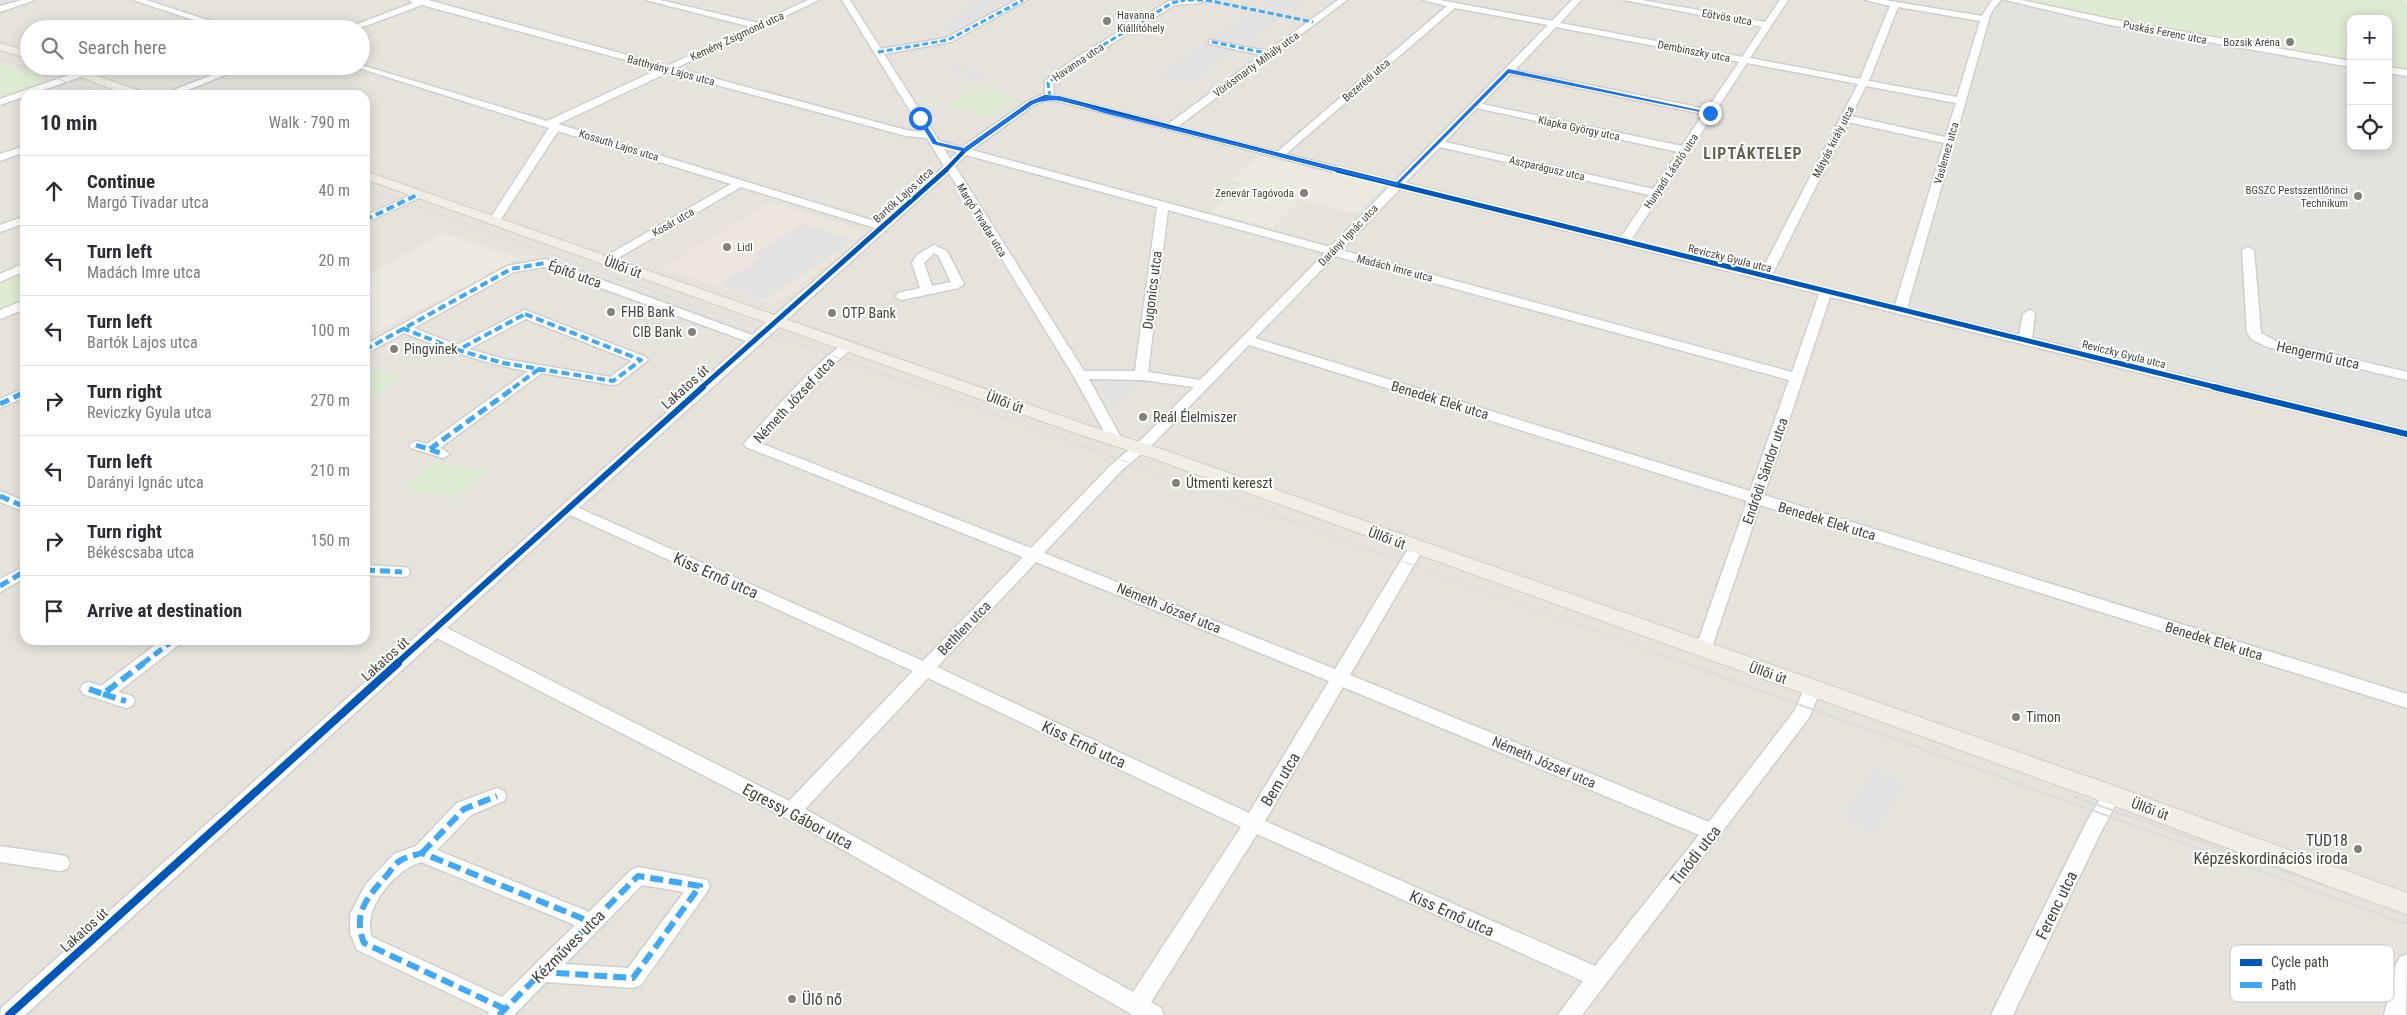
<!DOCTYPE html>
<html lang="en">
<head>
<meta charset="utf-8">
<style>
	:root { --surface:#fff; --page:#f7f7f7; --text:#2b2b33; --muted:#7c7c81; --line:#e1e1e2 }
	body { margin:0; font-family:"Roboto Condensed",sans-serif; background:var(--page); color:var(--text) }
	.controls { position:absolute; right:15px; top:15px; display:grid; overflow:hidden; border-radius:10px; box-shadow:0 2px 12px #0003 }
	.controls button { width:45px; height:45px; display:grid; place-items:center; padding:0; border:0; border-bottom:1px solid var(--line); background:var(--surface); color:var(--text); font:25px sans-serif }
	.stop { position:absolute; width:15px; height:15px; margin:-11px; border:4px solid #1a73e8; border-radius:50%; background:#fff }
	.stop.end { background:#1a73e8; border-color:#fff; box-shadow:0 1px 5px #0008 }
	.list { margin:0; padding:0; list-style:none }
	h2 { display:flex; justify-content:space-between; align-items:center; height:65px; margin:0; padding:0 20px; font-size:21px }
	h2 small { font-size:16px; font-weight:400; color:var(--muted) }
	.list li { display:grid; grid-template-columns:32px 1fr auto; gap:15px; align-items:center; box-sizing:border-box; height:70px; padding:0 20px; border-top:1px solid var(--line) }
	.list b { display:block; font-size:19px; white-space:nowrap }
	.list p { margin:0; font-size:16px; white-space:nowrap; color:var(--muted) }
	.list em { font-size:16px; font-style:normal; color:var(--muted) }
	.icon { flex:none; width:28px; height:28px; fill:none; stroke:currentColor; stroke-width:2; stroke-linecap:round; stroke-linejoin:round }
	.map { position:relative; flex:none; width:2407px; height:1015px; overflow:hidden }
	.search { position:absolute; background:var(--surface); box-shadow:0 2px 12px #0003; left:20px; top:20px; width:350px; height:55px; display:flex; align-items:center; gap:12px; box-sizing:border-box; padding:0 18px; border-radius:28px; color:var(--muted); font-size:19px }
	.panel { position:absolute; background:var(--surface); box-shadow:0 2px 12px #0003; left:20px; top:90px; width:350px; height:555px; border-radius:15px }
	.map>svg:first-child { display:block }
	.residential { fill:#e6e3dd; fill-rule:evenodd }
	.commercial { fill:#ece6dd }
	.industrial { fill:#e4e2df }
	.education { fill:#ece9df }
	.green { fill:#dfead2 }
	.parking { fill:#e4e2e0 }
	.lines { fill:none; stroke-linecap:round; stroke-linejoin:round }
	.minor-casing { stroke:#d1cfcc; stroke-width:3 }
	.major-casing { stroke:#d3cdbf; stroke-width:2 }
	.minor { fill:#fdfdfd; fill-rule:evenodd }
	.major { fill:#f1eee6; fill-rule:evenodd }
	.tram-far1 { stroke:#dbdbdb; stroke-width:1 }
	.tram { stroke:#dbdbdb; stroke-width:2 }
	.quiet-far3 { stroke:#3fa9f5; stroke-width:3; stroke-dasharray:6 3; stroke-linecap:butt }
	.quiet-far2 { stroke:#3fa9f5; stroke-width:4; stroke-dasharray:8 4; stroke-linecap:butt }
	.quiet-far1 { stroke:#3fa9f5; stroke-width:5; stroke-dasharray:10 5; stroke-linecap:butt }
	.quiet { stroke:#3fa9f5; stroke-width:6; stroke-dasharray:13 6; stroke-linecap:butt }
	.cycleway-far3-casing { stroke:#fff; stroke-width:5.5 }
	.cycleway-far2-casing { stroke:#fff; stroke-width:8 }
	.cycleway-far1-casing { stroke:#fff; stroke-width:9 }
	.cycleway-casing { stroke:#fff; stroke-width:11 }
	.cycleway-far3 { stroke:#0057b8; stroke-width:4 }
	.cycleway-far2 { stroke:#0057b8; stroke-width:5 }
	.cycleway-far1 { stroke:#0057b8; stroke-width:6 }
	.cycleway { stroke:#0057b8; stroke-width:8 }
	.route { fill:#1a73e8 }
	.poi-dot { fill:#84817a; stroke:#fff; stroke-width:2 }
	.labels { text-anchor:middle; stroke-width:4; stroke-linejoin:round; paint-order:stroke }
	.far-poi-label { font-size:11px; fill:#48443b; stroke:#fff; text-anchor:end }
	.far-street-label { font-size:11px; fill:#48443b; stroke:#fff }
	.street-label { font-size:14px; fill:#48443b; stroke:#fff }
	.poi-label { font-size:14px; fill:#48443b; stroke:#fff; text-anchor:start }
	.far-district-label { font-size:16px; font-weight:bold; letter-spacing:1px; fill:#6a6253; stroke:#fff }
	.near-street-label { font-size:16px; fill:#48443b; stroke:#fff }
	.near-poi-label { font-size:16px; fill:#48443b; stroke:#fff; text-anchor:end }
	.key { fill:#fff; stroke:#c8c7c4; stroke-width:1 }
	.key-label { font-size:14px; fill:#48443b }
</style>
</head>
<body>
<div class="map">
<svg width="2407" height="1015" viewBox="0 0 2407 1015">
	<rect width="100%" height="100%" fill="#f3f1ef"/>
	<!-- residential -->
	<path class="residential" d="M0,0h1998l409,432v583h-2407zM29,29h332v37h-332zM25,95h340v545h-340z"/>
	<!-- commercial -->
	<path class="commercial" d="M770,202l97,30 -92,73 -114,-37z"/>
	<!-- industrial -->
	<path class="industrial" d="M1998,0h22l331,62v84h37v-78l19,3v361l-499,-124z"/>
	<!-- education -->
	<path class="education" d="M1259,155l125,31 -27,28 -57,-14 -28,28 -61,-16 31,-29 -11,-3z
		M442,233l77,25 -154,80v-61z"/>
	<!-- green -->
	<path class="green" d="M2020,0h383l4,2v69l-19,-3v-49h-37v43l-161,-27z
		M0,62l52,19 -52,18z
		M981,87l39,10 -34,20 -39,-11z
		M25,269v31l-25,11v-31z
		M374,369l28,8 -37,26v-28z
		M435,462l54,9 -33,27 -55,-9z"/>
	<!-- parking -->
	<path class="parking" d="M978,0h40l-61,34 -21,-5 31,-17 -7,-2z
		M1267,0h42l-22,15 -33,-6z
		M1250,12l34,6 -94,65 -34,-8z
		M956,65l33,9 -16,9 -5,-8 -24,-2z
		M803,224l53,16 -92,60 -45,-15 40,-27 -8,-3z
		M601,279l141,50 -12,8 -143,-50z
		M1108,380h33l-31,31 -7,-24z
		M1874,767l33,18 -33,50 -33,-19z"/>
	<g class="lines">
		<defs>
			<path id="minor" d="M22,0h13l-35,12v-6z
				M133,0h13l89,29h-14z
				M409,0h19l239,66 84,-39 -105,-27h14l98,23 50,-23h11l-143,68 234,63 13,1 -81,-132h8l31,49 65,-11 71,-38h10l-76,42 -67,12 55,87 23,6 66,-46 17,-7v-13l29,-22 95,-58 39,-1c-8,5 -23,3 -33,5l-95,58 -27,21 1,11 114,29 94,-69 -53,-11v-4l59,11 70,-51h9l-170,127 100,25 170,-146 -24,-6h17l112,21 20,-21h9l-21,23 182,34 20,-30 -138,-27h18l123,22 15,-22h8l-38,58 110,21 30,-73 -25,-6h19l98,16 10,-16h9l-9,11 -3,8 -82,289 112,27 4,-21 6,-4 4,1 2,3 -3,24 375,92v8l-577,-141 -66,198 643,199v14l-647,-203 -49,145 -2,4 -6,2 -6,-2 -2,-4 52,-149 -498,-156 -95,98 -33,28 -77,82 291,116 76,-125h10l3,4 -74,127 359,147 86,-112 11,-26 6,-2 6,2 3,5 -12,29 -227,297h-24l25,-34 -326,-147 -106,168 10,6 3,7h-31l-339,-193 -357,-184 -412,377h-25l1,-7 745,-667 -202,-74 -30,5 -100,56 43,17 68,-35 121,47 2,3 -30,24 -5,1 -71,-12 -102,75 10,6 -7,4 -32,-10 -2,-3 7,-4 11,3 101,-73c-43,-7 -83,-22 -124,-38l-39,21v-9l142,-79 38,-7 207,76 123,-107 -134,-41 -132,76h-8v-4l130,-75 -173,-53 -59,91h-8l-2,-2 60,-92 -197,-62 9,-1 186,56 112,-52 -237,-64 -65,24h-13l69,-26zM1898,7l82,14 -23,76 -88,-16zM1455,8l93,17 -153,156 -109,-27zM1556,27l183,35 -32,47 -192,-39zM1747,63l111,21 -97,188 -130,-32zM669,72l237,64 21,2 17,28 -63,57 -323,-99zM1510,74l193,40 -21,32 -200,-42zM1866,86l90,17 -11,34 -94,-21zM1046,100l11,1 333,85 -60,61 -358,-97 62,-45zM1477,108l201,44 -25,37 -208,-47zM1848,122l96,21 -49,162 -123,-30zM1440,147l209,48 -28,42 -216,-54zM944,149l13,3 -7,7zM966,155l191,52 -22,164h-51l-129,-205zM949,173l124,202 38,69h10l2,-3 -34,-62 54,1 51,7 -50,50 -33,28 -80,83 -271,-105 74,-79 21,-18 -6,-4c-22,6 -84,79 -103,99l-2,3 2,3 277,110 -100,104 -344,-153zM1400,189l419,105 -27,78 -451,-122zM1168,210l157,43 -125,127 -52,-8zM1335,256l454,124 -39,111 -495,-153zM526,319l106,42 -22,16 -106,-18 -35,-10zM570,515l343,156 -124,130 -342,-173zM1036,562l293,119 -80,132 -312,-146zM928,678l313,149 -108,165 -328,-183zM1343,687l356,148 -104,131 -330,-145z
				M2006,0h15l89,19 241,42v6l-241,-42z
				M235,66h13l-73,29h-14z
				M2388,67l19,3v6l-19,-3z
				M80,71l5,3 -2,2 -83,29v-6z
				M25,146v6l-25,9v-7z
				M419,191l5,3 -1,2 -58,27v-7z
				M25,216v7l-25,9v-7z
				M934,245l13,6 17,33 -6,4 -56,12 -4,-1 -2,-3 2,-3 22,-5 -8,-25 6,-9zM934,253l4,2 13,27 -19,4 -8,-23z
				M2248,247l6,3 7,83 15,8 131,31v8l-140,-33 -16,-8 -4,-7 -5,-82z
				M25,263v8l-25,11v-8z
				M25,300v9l-25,10v-9z
				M25,388v9l-25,11v-9z
				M0,491l25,10v11l-25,-10z
				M365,565l37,2 6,1 2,4 -2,4 -6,1 -37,-2z
				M25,566v12l-25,14v-13z
				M162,640h20l-2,4 -62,48 14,4 3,5 -3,5 -6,2 -43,-14 -3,-5 3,-5 6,-2 12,4z
				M2112,787l7,3 2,5 -20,37 -88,183h-22l96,-194 18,-31z
				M497,788l7,3 2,5 -2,5 -33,14 -34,35 152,62 42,-42 7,-3 69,13 3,6 -3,6 -66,93 -8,3 -87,-6 -32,33h-26l1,-3 -132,-62 -7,-17v-19l16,-30 28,-30 22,-8 41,-43zM421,862l154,63 -73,72 -130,-60c-11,-28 24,-68 49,-75zM642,885l42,7 -56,76 -63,-4z
				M0,846l60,9 7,2 3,6 -3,6 -7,2 -60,-9z
				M2407,954l-1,61h-22l12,-51 4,-7z"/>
			<path id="major" d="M0,43l29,9v7l-29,-9z
				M51,66h18l74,26 2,3h-17z
				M365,171l725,255 71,23 959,339 287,105v22l-303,-113 -955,-345 -71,-23 -713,-255z"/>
		</defs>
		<!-- minor casing -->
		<use href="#minor" class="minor-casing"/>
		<!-- major casing -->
		<use href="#major" class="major-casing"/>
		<!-- minor -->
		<use href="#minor" class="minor"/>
		<!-- major -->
		<use href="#major" class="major"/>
		<!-- tram-far1 -->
		<path class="tram-far1" d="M0,59l105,36
			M365,187l1322,477"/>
		<!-- tram -->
		<path class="tram" d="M1684,663l723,261
			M2075,797l332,118"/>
		<!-- quiet-far3 -->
		<path class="quiet-far3" d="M1188,0h16
			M1206,0l107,22
			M1212,42l59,12
			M878,52l70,-12 75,-40
			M1050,97l-2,-14 29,-22 95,-58 13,-3"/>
		<!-- quiet-far2 -->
		<path class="quiet-far2" d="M365,220l54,-26
			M525,314l116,46 -28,21 -110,-18 -45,-13z
			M402,328l56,22
			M365,350l146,-81 34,-6
			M513,388l26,-19"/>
		<!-- quiet-far1 -->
		<path class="quiet-far1" d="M0,404l25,-12
			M416,445l27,9
			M430,449l85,-62
			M0,496l25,11
			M365,570l37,2
			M0,586l25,-15
			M142,664l32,-24"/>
		<!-- quiet -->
		<path class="quiet" d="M89,689l14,5 41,-31
			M103,694l23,7
			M422,853l42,-44 33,-13
			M505,1009l-141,-66c-12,-31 4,-46 23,-68 5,-6 9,-13 16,-16 6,-3 13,-4 19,-6l169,69
			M499,1015l139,-139 62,10 -67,92 -91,-6"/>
		<defs>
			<path id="cycleway-far3" d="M945,171l20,-21 66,-47 14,-6 13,1 284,73"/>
			<path id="cycleway-far2" d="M1337,170l882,218
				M701,388l245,-218"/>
			<path id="cycleway-far1" d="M2214,387l193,47
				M396,664l307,-277"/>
			<path id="cycleway" d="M9,1015l389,-352"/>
		</defs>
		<!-- cycleway-far3 casing -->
		<use href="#cycleway-far3" class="cycleway-far3-casing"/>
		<!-- cycleway-far2 casing -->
		<use href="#cycleway-far2" class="cycleway-far2-casing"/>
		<!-- cycleway-far1 casing -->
		<use href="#cycleway-far1" class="cycleway-far1-casing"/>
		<!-- cycleway casing -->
		<use href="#cycleway" class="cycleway-casing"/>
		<!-- cycleway-far3 -->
		<use href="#cycleway-far3" class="cycleway-far3"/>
		<!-- cycleway-far2 -->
		<use href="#cycleway-far2" class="cycleway-far2"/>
		<!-- cycleway-far1 -->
		<use href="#cycleway-far1" class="cycleway-far1"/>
		<!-- cycleway -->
		<use href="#cycleway" class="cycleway"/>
	</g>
	<!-- route -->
	<path class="route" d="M1508,69l205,44 -3,1 -201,-41 -112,113 -293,-73c-23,-7 -47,-19 -71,-9l-68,48 -32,-8 -16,-26 4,-1 16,25 27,6 66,-46 15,-6h13l50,15 288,72z"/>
	<!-- markers -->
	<g class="poi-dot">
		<circle cx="1107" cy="21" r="5"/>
		<circle cx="2290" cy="42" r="5"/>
		<circle cx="1304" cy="193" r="5"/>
		<circle cx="2358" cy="196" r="5"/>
		<circle cx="727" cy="247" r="5"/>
		<circle cx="611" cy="312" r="5"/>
		<circle cx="832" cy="313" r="5"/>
		<circle cx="692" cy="332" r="5"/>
		<circle cx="394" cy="349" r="5"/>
		<circle cx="1143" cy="417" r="5"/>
		<circle cx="1176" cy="483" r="5"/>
		<circle cx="2016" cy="717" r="5"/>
		<circle cx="2358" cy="849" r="5"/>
		<circle cx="792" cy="999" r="5"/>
	</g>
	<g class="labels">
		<!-- far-poi labels -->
		<g class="far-poi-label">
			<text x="1117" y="19" text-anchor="start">Havanna<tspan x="1117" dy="13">Kiállítóhely</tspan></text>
			<text x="2280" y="46">Bozsik Aréna</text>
			<text x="2348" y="194">BGSZC Pestszentlőrinci<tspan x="2348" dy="13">Technikum</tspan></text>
			<text x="1294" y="197">Zenevár Tagóvoda</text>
			<text x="737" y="251" text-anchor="start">Lidl</text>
		</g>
		<!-- far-street labels -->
		<g class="far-street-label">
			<text transform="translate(1727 17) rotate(10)" y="4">Eötvös utca</text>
			<text transform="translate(2165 32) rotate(11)" y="4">Puskás Ferenc utca</text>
			<text transform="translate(737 36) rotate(-25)" y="4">Kemény Zsigmond utca</text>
			<text transform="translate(1694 51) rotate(11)" y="4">Dembinszky utca</text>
			<text transform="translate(1078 62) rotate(-34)" y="4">Havanna utca</text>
			<text transform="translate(1256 64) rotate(-36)" y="4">Vörösmarty Mihály utca</text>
			<text transform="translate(671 70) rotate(15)" y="4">Batthyány Lajos utca</text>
			<text transform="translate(1366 80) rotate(-41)" y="4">Bezerédi utca</text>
			<text transform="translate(1579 128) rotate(12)" y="4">Klapka György utca</text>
			<text transform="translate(1833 142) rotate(-63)" y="4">Mátyás király utca</text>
			<text transform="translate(619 145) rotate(17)" y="4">Kossuth Lajos utca</text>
			<text transform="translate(1946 153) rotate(-74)" y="4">Vaslemez utca</text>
			<text transform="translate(1547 168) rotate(13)" y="4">Aszparágusz utca</text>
			<text transform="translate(1671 171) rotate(-56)" y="4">Hunyadi László utca</text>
			<text transform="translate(903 195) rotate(-42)" y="4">Bartók Lajos utca</text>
			<text transform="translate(982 220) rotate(58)" y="4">Margó Tivadar utca</text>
			<text transform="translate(673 222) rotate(-30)" y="4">Kosár utca</text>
			<text transform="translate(1348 235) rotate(-46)" y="4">Darányi Ignác utca</text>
			<text transform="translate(1730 258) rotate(14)" y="4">Reviczky Gyula utca</text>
			<text transform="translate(1395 268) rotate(15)" y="4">Madách Imre utca</text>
			<text transform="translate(2124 354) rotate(14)" y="4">Reviczky Gyula utca</text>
		</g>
		<!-- street labels -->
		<g class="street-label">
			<text transform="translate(623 267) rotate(20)" y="5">Üllői út</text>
			<text transform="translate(575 274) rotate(20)" y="5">Építő utca</text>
			<text transform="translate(1152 290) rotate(-83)" y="5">Dugonics utca</text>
			<text transform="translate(2318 355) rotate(13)" y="5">Hengermű utca</text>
			<text transform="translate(685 387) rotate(-42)" y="5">Lakatos út</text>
			<text transform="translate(794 400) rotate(-47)" y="5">Németh József utca</text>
			<text transform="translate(1440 400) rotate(17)" y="5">Benedek Elek utca</text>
			<text transform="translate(1005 402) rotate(20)" y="5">Üllői út</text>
			<text transform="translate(1765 471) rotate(-71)" y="5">Endrődi Sándor utca</text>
			<text transform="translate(1827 521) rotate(17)" y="5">Benedek Elek utca</text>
			<text transform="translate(1387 538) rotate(20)" y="5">Üllői út</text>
			<text transform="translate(1169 608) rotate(22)" y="5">Németh József utca</text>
			<text transform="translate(964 628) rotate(-46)" y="5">Bethlen utca</text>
			<text transform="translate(2214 641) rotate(17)" y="5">Benedek Elek utca</text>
			<text transform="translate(385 659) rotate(-42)" y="5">Lakatos út</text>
			<text transform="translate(1768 673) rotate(19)" y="5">Üllői út</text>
			<text transform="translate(1544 762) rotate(23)" y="5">Németh József utca</text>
			<text transform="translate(2150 809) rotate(20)" y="5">Üllői út</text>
			<text transform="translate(84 930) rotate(-42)" y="5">Lakatos út</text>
		</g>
		<!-- poi labels -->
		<g class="poi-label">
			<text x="621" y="317">FHB Bank</text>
			<text x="842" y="318">OTP Bank</text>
			<text x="682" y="337" text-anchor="end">CIB Bank</text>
			<text x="404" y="354">Pingvinek</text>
			<text x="1153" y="422">Reál Élelmiszer</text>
			<text x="1186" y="488">Útmenti kereszt</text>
			<text x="2026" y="722">Timon</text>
		</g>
		<!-- far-district labels -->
		<g class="far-district-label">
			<text x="1753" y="159">LIPTÁKTELEP</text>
		</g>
		<!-- near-street labels -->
		<g class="near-street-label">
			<text transform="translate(716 575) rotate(24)" y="6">Kiss Ernő utca</text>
			<text transform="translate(1084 744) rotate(25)" y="6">Kiss Ernő utca</text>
			<text transform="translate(1280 779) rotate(-59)" y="6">Bem utca</text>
			<text transform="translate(798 816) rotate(28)" y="6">Egressy Gábor utca</text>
			<text transform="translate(1695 855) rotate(-52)" y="6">Tinódi utca</text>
			<text transform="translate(2056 905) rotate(-64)" y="6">Ferenc utca</text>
			<text transform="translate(1452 913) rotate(24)" y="6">Kiss Ernő utca</text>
			<text transform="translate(568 946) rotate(-45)" y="6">Kézműves utca</text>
		</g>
		<!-- near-poi labels -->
		<g class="near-poi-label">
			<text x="2348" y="846">TUD18<tspan x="2348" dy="18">Képzéskordinációs iroda</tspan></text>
			<text x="802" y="1005" text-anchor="start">Ülő nő</text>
		</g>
	</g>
	<!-- legend -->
	<rect x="2230" y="945" width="164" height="57" rx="8" class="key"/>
	<rect x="2240" y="959" width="22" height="7" fill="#0057b8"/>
	<rect x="2240" y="982" width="22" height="6" fill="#3fa9f5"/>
	<g class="key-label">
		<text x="2271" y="967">Cycle path</text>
		<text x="2271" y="990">Path</text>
	</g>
</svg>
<div class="controls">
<button>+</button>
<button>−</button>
<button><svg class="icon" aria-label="locate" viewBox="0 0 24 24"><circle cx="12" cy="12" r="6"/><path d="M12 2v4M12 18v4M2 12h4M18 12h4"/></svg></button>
</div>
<div class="stop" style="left:920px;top:118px"></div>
<div class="stop end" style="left:1710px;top:113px"></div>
<div class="search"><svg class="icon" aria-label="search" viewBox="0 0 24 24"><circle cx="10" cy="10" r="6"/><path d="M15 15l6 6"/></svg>Search here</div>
<section class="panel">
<h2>10 min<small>Walk · 790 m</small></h2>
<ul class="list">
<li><svg class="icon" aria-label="ahead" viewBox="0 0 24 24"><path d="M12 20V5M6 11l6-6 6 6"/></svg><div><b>Continue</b><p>Margó Tivadar utca</p></div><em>40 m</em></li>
<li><svg class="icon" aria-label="left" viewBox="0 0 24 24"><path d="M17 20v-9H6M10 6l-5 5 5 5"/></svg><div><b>Turn left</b><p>Madách Imre utca</p></div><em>20 m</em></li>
<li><svg class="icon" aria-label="left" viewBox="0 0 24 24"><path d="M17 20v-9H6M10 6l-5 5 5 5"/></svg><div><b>Turn left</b><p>Bartók Lajos utca</p></div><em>100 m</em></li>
<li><svg class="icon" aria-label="right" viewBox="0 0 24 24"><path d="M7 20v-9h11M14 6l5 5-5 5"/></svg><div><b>Turn right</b><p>Reviczky Gyula utca</p></div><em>270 m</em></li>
<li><svg class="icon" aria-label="left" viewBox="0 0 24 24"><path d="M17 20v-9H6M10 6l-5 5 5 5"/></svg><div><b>Turn left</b><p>Darányi Ignác utca</p></div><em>210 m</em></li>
<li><svg class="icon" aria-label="right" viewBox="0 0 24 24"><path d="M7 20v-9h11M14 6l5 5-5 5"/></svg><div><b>Turn right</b><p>Békéscsaba utca</p></div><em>150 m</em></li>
<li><svg class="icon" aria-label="arrive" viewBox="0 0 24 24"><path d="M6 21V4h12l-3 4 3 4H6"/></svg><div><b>Arrive at destination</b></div></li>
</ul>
</section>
</div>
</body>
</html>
